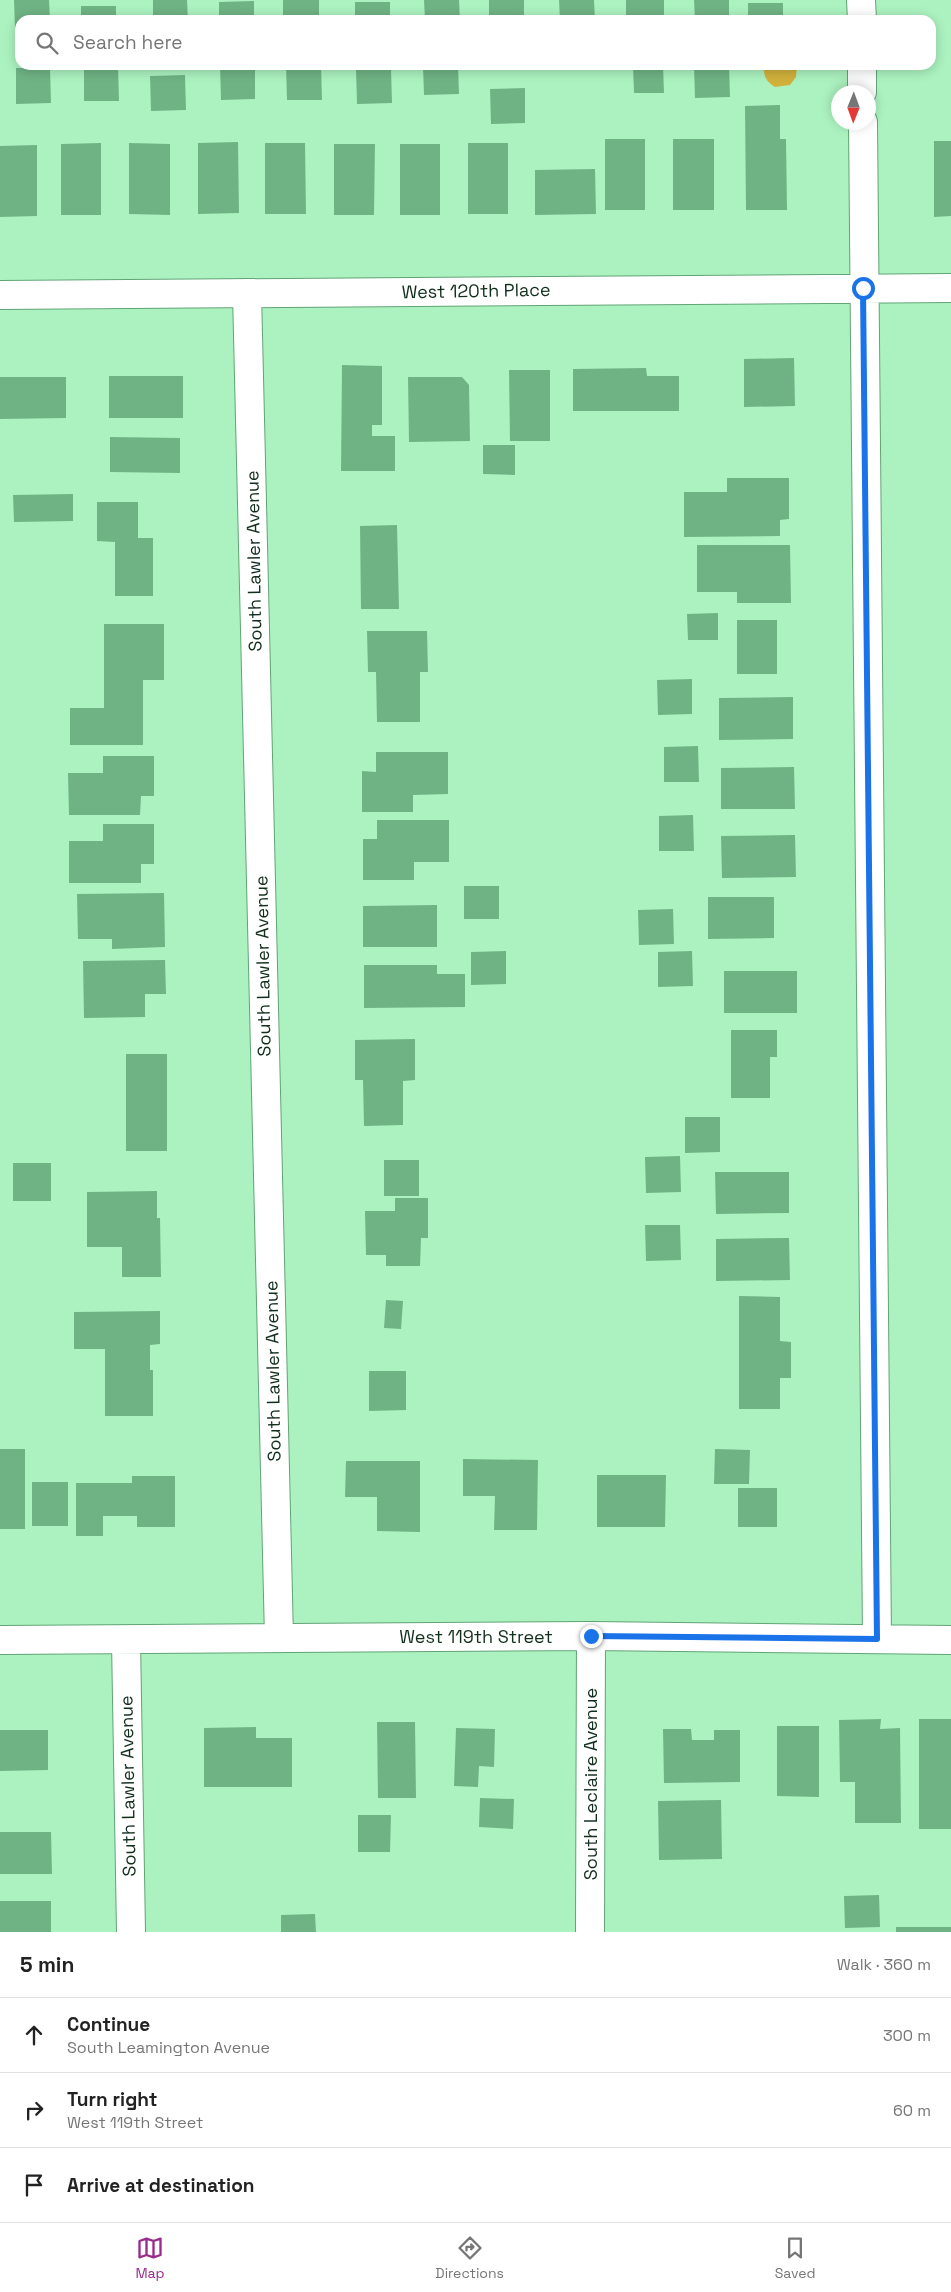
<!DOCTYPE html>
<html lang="en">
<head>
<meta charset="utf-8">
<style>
	:root { --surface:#fff; --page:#f2f2f2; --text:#222; --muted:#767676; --line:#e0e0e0; --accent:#982b8b }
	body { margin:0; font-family:"Space Grotesk",sans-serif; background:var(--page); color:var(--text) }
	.compass { position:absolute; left:831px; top:85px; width:45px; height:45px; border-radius:50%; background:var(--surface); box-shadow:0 2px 12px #0003; rotate:181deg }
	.stop { position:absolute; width:15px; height:15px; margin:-11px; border:4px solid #1a73e8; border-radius:50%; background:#fff }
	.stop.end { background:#1a73e8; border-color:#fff; box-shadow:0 1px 5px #0008 }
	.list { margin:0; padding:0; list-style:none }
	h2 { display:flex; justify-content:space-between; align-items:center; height:65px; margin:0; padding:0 20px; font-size:21px }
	h2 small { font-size:16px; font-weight:400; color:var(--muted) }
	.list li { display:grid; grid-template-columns:32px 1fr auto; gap:15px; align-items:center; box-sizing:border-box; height:75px; padding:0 20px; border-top:1px solid var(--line) }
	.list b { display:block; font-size:19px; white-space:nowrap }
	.list p { margin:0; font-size:16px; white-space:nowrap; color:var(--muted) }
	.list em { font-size:16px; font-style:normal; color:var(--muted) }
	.icon { flex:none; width:28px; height:28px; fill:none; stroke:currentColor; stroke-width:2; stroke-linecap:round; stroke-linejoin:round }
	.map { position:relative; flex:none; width:951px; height:1932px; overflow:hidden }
	.search { position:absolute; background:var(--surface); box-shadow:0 2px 12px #0003; left:15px; right:15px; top:15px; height:55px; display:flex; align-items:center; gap:12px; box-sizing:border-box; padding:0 18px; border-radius:15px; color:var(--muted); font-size:19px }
	.sheet { height:290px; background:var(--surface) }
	nav { display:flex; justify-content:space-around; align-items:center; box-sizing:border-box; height:70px; border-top:1px solid var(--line); background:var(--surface); font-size:14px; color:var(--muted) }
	nav a { display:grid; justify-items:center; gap:2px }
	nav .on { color:var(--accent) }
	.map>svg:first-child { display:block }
	.water { fill:#d1b13c }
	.building { fill:#6fb384 }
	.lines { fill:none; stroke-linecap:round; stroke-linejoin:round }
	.minor-casing { stroke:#61a476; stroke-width:30 }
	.minor { stroke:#fff; stroke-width:28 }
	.route { stroke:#1a73e8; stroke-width:6 }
	.labels { text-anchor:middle; stroke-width:5; stroke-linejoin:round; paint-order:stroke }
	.street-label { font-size:18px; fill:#122f1c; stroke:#fff }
</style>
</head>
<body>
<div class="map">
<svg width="951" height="1932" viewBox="0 0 951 1932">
	<rect width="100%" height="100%" fill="#acf2c0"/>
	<!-- water -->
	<path class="water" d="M764,65h33l-1,12 -6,8 -15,2c-9,-5 -12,-12 -11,-22z"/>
	<!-- building -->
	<path class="building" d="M14,0h35l1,20h-30v8h-5z
		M153,0h34l1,20h-35z
		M283,0h36v20h-36z
		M424,0h35l1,20h-35z
		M489,0h35v20h-35z
		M559,0h35l1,20h-35z
		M626,0h38v20h-38z
		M694,0h35v20h-34z
		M254,1v19h-35v-18z
		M355,2h35v18h-35z
		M748,3h35v17h-35z
		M81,6h35v14h-35z
		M220,65h35v34l-34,1z
		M286,65h35l1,35h-35z
		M423,65h35l1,29 -35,1z
		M633,65h30l1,28h-30z
		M694,65h35l1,32 -35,1z
		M84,66h34l1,35h-35z
		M16,68h34l1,35 -35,1z
		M391,68l1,35 -35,1 -1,-35z
		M185,75l1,35 -35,1 -1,-35z
		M525,88v35l-34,1 -1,-35z
		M780,105v34h6l1,71h-41l-1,-104z
		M605,139h40v71h-40z
		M673,139h41v71h-41z
		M934,141h17v75l-17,1z
		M238,142l1,71 -41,1v-71z
		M101,143v72h-40v-71z
		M129,143l41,1v71l-41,-1z
		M265,143h40l1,71h-41z
		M468,143h40v71h-40z
		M334,144h41l-1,71h-40z
		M400,144h40v71h-40z
		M37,145v71l-37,1v-71z
		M595,169l1,45 -61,1v-45z
		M794,358l1,48 -51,1v-48z
		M342,365l40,1v59h-10v11h23v35h-54z
		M646,368l1,8h32v35h-106v-42z
		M509,370h41v71h-40z
		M109,376h74v42h-74z
		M0,377h66v41l-66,1z
		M408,377h54l7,8 1,56 -61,1z
		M110,437l70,1v35l-70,-1z
		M483,445h32v30l-32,-1z
		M727,478h62v41l-9,1v16l-96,1v-45h43z
		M73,494v27l-59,1 -1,-27z
		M97,502h41v36h15v58h-38v-54l-18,-1z
		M397,525l2,84h-38l-1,-83z
		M697,545h93l1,58h-54v-11h-40z
		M718,613v27h-30l-1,-26z
		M737,620h40v54h-40z
		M104,624h60v56h-21v65h-73v-37h34z
		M367,631h60l1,41h-8v50h-43l-1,-50h-8z
		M692,679v35l-34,1 -1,-35z
		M793,697v42l-74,1v-42z
		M698,746l1,36h-35v-35z
		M376,752h72v42l-35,1v17h-51v-41l14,1z
		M103,756h51v40h-13l-1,19h-71l-1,-42h35z
		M794,767l1,42h-74v-41z
		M693,815l1,36h-35v-35z
		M377,820h72v42h-35v18h-51v-41h14z
		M103,824h51v40h-13v19h-72v-42h34z
		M795,835l1,42 -74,1 -1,-42z
		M464,886h35v33h-35z
		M164,893l1,54 -53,2v-10h-34l-1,-45z
		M708,897h66v41l-66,1z
		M437,905v42h-74v-41z
		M673,909l1,35 -35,1 -1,-35z
		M506,951v33l-35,1v-33z
		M692,951l1,35 -35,1v-35z
		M165,960l1,34h-21v23l-61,1 -1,-57z
		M364,965h73v9h28v33l-101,1z
		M724,971h73v42h-73z
		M731,1030h46v27h-7v41h-39z
		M415,1039v41l-12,1v44l-39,1 -1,-46h-8v-40z
		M126,1054h41v97h-41z
		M685,1117h35v35l-35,1z
		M680,1156l1,36 -35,1 -1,-36z
		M384,1160h35v36h-35z
		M13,1163h38v38h-38z
		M715,1172h74v41l-73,1z
		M157,1191v27h3l1,59h-39v-30h-35v-55z
		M395,1198h33v40h-7l-1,28h-34v-11h-20l-1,-44h30z
		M645,1225h35l1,35 -35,1z
		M789,1238l1,42 -74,1v-42z
		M739,1296l41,1v44l11,1v36h-11v31h-41z
		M386,1300l17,1 -2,28 -17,-1z
		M160,1311v33l-10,1v25h3v46h-48v-67h-31v-37z
		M369,1371h37v39l-37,1z
		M0,1449h25v80h-25z
		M715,1449l35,1 -1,34h-35z
		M463,1459l75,1 -1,70h-43l1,-34h-32z
		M346,1461h74v71l-43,-1v-34h-32z
		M597,1475h69l-1,52h-68z
		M132,1476h43v51h-38v-11h-34v20h-27v-53h56z
		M32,1482h36v44h-36z
		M738,1488h39v39h-39z
		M881,1719l-1,10 20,-1 1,95h-46v-41h-15l-1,-62z
		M919,1719h32v110h-32z
		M377,1722h38l1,76h-38z
		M777,1726h42v71l-42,-1z
		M256,1727v11h36v49h-88v-59z
		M456,1728l39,1 -1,38 -15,-1 -1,21 -24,-1z
		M663,1729h28l1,11h22v-10h26v52l-76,1z
		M0,1730h48v40l-48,1z
		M480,1798l34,1 -1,30 -34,-2z
		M721,1800l1,59 -63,1 -1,-59z
		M358,1815h33l-1,37h-32z
		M0,1832h51l1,42h-52z
		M879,1895l1,32 -35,1 -1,-32z
		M0,1901h51v31h-51z
		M315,1914l1,18h-35v-17z
		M896,1927h55v5h-55z"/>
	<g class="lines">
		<defs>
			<path id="minor" d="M861,0l1,20
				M862,65v27
				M863,122l14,1517
				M247,293l32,1345
				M0,295l951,-7
				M0,1640l591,-4 360,4
				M126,1640l5,292
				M590,1932l1,-296"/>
		</defs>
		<!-- minor casing -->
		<use href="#minor" class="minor-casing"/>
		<!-- minor -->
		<use href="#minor" class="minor"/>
	</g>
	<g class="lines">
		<!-- route -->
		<path class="route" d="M591,1636l286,3 -14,-1351"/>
	</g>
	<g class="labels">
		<!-- street labels -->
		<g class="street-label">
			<text transform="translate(476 291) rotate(-1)" y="6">West 120th Place</text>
			<text transform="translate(254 561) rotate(-91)" y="6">South Lawler Avenue</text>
			<text transform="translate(263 966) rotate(-91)" y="6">South Lawler Avenue</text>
			<text transform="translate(273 1371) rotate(-91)" y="6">South Lawler Avenue</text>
			<text x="476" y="1643">West 119th Street</text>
			<text transform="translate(591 1784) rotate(-90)" y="6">South Leclaire Avenue</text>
			<text transform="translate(128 1786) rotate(-91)" y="6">South Lawler Avenue</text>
		</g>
	</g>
</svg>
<svg class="compass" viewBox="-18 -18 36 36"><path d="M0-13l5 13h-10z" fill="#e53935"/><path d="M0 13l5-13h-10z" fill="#767676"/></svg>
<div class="stop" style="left:863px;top:288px"></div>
<div class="stop end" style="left:591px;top:1636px"></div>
<div class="search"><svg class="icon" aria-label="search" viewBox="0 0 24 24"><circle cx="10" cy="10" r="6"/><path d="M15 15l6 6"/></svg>Search here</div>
</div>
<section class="sheet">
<h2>5 min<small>Walk · 360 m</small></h2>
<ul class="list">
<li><svg class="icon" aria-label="ahead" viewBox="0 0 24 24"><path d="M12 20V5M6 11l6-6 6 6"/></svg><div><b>Continue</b><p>South Leamington Avenue</p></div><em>300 m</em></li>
<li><svg class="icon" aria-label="right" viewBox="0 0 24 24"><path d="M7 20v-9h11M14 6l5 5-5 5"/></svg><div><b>Turn right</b><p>West 119th Street</p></div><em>60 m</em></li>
<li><svg class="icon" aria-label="arrive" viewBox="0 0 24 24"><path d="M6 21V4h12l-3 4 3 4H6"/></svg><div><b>Arrive at destination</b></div></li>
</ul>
</section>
<nav>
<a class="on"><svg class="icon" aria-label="map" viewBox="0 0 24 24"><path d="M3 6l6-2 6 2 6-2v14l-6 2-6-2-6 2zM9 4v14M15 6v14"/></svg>Map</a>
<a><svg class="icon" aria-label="directions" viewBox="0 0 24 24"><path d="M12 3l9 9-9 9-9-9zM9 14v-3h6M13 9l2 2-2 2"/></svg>Directions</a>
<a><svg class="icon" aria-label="saved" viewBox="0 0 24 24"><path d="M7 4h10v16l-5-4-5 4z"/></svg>Saved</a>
</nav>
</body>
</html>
